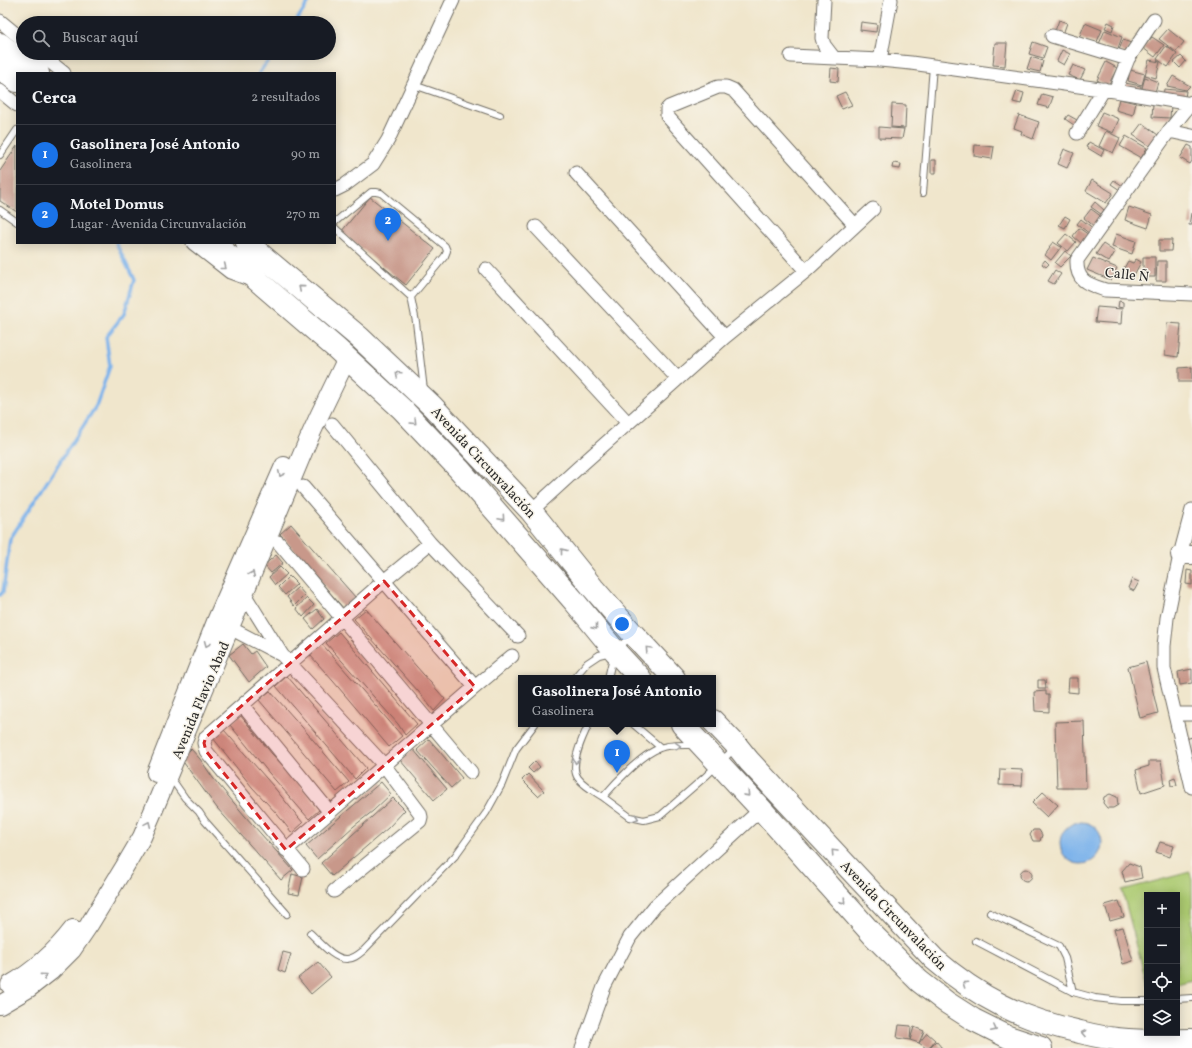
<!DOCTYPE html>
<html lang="es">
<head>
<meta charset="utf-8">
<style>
	:root { --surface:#171b24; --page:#20242c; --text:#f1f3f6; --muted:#9ea1a6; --line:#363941; --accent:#1a73e8 }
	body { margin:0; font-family:Vollkorn,serif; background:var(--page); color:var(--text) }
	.controls { position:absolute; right:12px; bottom:12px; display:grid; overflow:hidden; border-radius:0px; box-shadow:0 2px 10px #0003 }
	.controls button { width:36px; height:36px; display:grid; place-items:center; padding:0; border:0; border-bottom:1px solid var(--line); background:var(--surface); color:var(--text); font:20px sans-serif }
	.you { position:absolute; left:622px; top:624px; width:14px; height:14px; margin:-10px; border:3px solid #fff; border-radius:50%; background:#1a73e8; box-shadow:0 0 0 6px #1a73e833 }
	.badge { display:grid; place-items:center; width:26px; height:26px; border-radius:50%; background:var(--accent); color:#fff; font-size:13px; font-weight:700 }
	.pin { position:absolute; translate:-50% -33px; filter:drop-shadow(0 1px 2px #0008) }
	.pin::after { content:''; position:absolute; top:21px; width:14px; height:12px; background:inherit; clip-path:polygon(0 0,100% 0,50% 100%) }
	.popup { position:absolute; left:518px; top:675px; width:198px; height:52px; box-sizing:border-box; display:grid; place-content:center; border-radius:0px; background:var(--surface); filter:drop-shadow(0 1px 3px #0005); font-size:13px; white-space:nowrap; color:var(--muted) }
	.popup b { font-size:15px; color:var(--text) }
	.popup::after { content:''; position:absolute; left:50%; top:100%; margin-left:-8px; border:8px solid transparent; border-top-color:var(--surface) }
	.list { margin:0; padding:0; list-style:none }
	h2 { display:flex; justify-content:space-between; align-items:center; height:52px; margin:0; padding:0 16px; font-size:17px }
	h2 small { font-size:13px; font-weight:400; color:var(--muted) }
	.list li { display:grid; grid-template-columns:26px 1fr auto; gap:12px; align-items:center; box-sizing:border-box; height:60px; padding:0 16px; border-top:1px solid var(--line) }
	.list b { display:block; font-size:15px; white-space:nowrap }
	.list p { margin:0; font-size:13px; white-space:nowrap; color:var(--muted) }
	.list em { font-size:13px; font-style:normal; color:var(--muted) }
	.icon { flex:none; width:22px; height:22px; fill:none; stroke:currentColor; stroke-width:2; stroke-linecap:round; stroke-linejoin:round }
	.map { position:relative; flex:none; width:1192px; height:1048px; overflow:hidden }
	.search { position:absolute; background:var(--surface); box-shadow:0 2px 10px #0003; left:16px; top:16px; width:320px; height:44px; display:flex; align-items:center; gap:10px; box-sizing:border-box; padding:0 14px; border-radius:22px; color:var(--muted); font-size:15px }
	.panel { position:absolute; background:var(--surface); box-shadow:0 2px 10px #0003; left:16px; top:72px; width:320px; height:172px; border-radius:0px }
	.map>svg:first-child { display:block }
	.green { fill:#acca71; stroke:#6c7a4e }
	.water { fill:#7db3eb; stroke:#546f8b }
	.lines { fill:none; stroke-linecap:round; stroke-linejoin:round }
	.stream { stroke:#7db3eb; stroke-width:3.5 }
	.building { fill:#c8988a }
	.lane-casing { stroke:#706c63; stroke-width:8 }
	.street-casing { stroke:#706c63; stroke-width:15 }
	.secondary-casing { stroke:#706c63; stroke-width:20 }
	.highway-casing { stroke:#706c63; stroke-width:24 }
	.lane { stroke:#fff; stroke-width:6 }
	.street { stroke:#fff; stroke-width:13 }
	.secondary { stroke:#fff; stroke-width:18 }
	.highway { stroke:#fff; stroke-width:22 }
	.oneway { stroke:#a0a0a0 }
	.marked { fill:#d62828; fill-opacity:0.2; stroke:#d62828; stroke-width:3; stroke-dasharray:8 5; stroke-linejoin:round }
	.labels { text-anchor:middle; stroke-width:3; stroke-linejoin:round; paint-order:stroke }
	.street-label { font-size:14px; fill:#2b2b2b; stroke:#f7f3e8 }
</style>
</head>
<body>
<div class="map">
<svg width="1192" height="1048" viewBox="0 0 1192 1048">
	<rect width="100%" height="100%" fill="#f7f3e8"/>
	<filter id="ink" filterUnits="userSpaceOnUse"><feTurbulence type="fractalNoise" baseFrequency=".025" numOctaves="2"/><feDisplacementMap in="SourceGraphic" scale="8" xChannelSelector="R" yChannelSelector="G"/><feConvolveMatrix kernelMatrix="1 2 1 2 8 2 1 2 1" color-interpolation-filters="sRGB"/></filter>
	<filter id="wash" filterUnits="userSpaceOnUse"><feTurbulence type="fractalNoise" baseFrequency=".012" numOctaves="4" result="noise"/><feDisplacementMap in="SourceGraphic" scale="16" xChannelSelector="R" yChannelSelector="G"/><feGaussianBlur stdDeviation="0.9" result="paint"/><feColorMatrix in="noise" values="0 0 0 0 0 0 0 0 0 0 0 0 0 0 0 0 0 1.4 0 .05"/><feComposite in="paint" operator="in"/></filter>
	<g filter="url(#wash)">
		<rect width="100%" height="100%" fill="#f0e6cc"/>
		<!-- green -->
		<path class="green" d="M1190,872l2,8v100l-15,4v-89h-30v89l-25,-94z"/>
		<!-- water -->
		<path class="water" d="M1060 843a21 21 0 1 1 42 0a21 21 0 1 1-42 0Z"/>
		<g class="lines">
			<!-- stream -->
			<path class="stream" d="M295,23l15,-23
				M259,73l15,-20
				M0,595l3,-3 7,-53 86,-133 14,-40 -4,-29 18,-23 10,-34 -18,-37"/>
		</g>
		<g id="blocks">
			<!-- building -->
			<path class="building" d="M1059,20l8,3 -4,11 -8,-3z
				M861,22l16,2 -1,8 -16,-2z
				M1108,22l6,3 -2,6 -7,-3z
				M1085,23l17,7 -6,14 -17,-6z
				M1168,29l16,13 -8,10 -17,-13z
				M1105,30l17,7 -5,14 -18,-7z
				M1152,37l12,8 -9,12 -12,-9z
				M1123,40l8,3 -4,11 -8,-4z
				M1033,42l14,5 -4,11 -14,-4z
				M995,43h12l-2,23 -12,-1z
				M1166,46l11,8 -9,13 -11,-8z
				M1062,50l8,4 -6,11 -7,-4z
				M1181,56l5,5 -6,7 -6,-6z
				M1031,57l12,4 -3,11 -13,-3z
				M1149,60l11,2 -4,16 -11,-3z
				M1106,62l11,6 -9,18 -11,-6z
				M1073,65l12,5 -5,10 -12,-5z
				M831,68l8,1 -1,13 -8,-1z
				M1130,70l15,4 -3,11 -14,-4z
				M1173,76l17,10 -4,4 -19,-4z
				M1145,77l13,5 -3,10 -13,-4z
				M1125,83l16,3 -1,7 -16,-3z
				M1164,89l22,2 -1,7 -22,-2z
				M1017,91l7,2 -3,11 -8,-2z
				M845,92l7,13 -10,4 -6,-13z
				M1042,94l11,3 -4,11 -11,-3z
				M1119,99l17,4 -3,12 -17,-5z
				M1153,103l18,2 -1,13 -18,-1z
				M892,104l14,1 -1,23 -14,-1z
				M1102,112l17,7 -6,14 -17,-7z
				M1019,115l20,7 -6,17 -12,-5 1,-3 -8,-3z
				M1068,115l9,5 -3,5 -9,-6z
				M1142,123l16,12 -8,11 -17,-11z
				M879,127l25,2 -2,10 -23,-1z
				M1106,131l14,7 -7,15 -14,-7z
				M1126,136l21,12 -6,10 -21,-12z
				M1089,142l15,8 -3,6 -15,-9z
				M975,145l19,2 -2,12 -18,-3z
				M1188,145l4,2v14l-2,3 -10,-6z
				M17,146v66l-17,-11v-30z
				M1064,149l10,4 -7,15 -9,-4z
				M931,160h5v13h-5z
				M893,163l8,1 -1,5 -8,-1z
				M1092,180l21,13 -7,10 -20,-12z
				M1114,180l12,8 -3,4 -12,-8z
				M370,197l65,52 -29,36 -65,-53z
				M1095,202l9,8 -3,4 -10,-7z
				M1129,207l23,8 -4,13 -23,-8z
				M1091,209l11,8 -7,10 -11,-9z
				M1191,213h1v12h-3z
				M1065,216l5,3 -5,9 -6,-3z
				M1081,219l13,10 -4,5 -13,-10z
				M1079,228l10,7 -7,9 -9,-8z
				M1066,234l10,8 -8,9 -10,-8z
				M1116,234l20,7 -4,13 -20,-7z
				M1159,240h13l-1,11h-12z
				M1053,242l8,5 -10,13 -6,-5 5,-7 -1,-1z
				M1103,244l12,8 -6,10 -13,-8z
				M1065,251l6,5 -11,11 -5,-4z
				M1143,257h12v20h-12z
				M1093,258l24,10 -6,12 -24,-10z
				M1136,259l5,3 -8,15 -11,-5 6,-11 5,2z
				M1045,260l4,4 -3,3 -4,-3z
				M1157,261h9v20h-10z
				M1055,270l6,4 -7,10 -6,-3z
				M1119,301l4,1v6l-5,-1z
				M1097,307l25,2 -1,15 -26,-2z
				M1167,323l14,1 -3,33 -13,-2z
				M1192,367v15h-13v-14z
				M291,524l65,74 -12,11 -64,-75z
				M276,555l7,8 -12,10 -7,-8z
				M280,567l7,7 -12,11 -6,-8z
				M1187,570l5,1v14l-6,-1z
				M289,576l8,8 -12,11 -7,-8z
				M1132,579l7,3 -5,9 -6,-3z
				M298,587l7,8 -11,11 -7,-9z
				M307,598l7,7 -11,12 -7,-9z
				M317,609l7,10 -11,10 -8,-10z
				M366,609l79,90 -11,12 -16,-20 -64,-72z
				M339,632l78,92 -12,11 -7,-11 -72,-81z
				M243,644l8,10 4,-3 11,16 -17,15 -20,-27z
				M322,644l80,92 -13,11 -56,-66 -23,-26z
				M1146,662l12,51 -18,5 -12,-51z
				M1192,669v14l-12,2 -2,-13z
				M287,676l79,92 -11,11 -79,-93z
				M1069,678h9v15l-10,-1z
				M1038,680h7l1,9h-8z
				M270,691l32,36 47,55 -12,10 -78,-92z
				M1046,691v4h3v17l-14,-1 -1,-19z
				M240,715l32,39 17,18 31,37 -11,10 -40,-46 -39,-48z
				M1084,721l2,67h-29l-2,-66z
				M224,730l49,56 30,37 -11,10 -15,-19 -25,-27 -39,-49z
				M1192,737v21l-6,-19z
				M429,739l33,39 -11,10 -34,-38z
				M191,749l9,10 13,19 32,38 48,54 -12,10 -64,-72 -36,-49z
				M413,749l34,40 -13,11 -34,-40z
				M535,761l5,6 -7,6 -5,-5z
				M1149,761h12l4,24 -24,8 -5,-23 13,-4z
				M1000,769l23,1 -1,16 -23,-1z
				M528,774l16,17 -6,5 -16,-16z
				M1175,777l2,8 -6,1 -1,-7z
				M381,782l10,12 -18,17 -19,15 -37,33 -11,-13z
				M1043,792l15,13 -11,12 -15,-14z
				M1110,794l7,3 1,8 -5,3h-6l-4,-5 1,-6z
				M393,798l12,12 -17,18 -56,48 -11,-13z
				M1033,830h6l3,5 -2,6h-7l-3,-6z
				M1160,842l14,4 -4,11 -14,-5z
				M1129,863l11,4 2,11 -17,4 -3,-11z
				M1020 875a6 6 0 1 1 12 0a6 6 0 1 1-12 0Z
				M292,874l11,3 -4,18 -11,-2z
				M1119,901l5,16 -14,4 -5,-16z
				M1123,927l10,34 -10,3 -9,-35z
				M283,952l8,2 -6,19 -7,-3z
				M318,962l13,15 -20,17 -13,-16z
				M899,1025l12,1 -1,14 4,-13 10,4 -5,12 -9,-3 -13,-2z
				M927,1033l8,7 -6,8h-3l-7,-5z
				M936,1041l6,7h-13z"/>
		</g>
	</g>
	<g filter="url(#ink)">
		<use href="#blocks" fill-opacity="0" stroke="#706c63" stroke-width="1"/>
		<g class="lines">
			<defs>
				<path id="lane" d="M414,85l86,30
					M0,155l17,-25
					M923,193l10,-127
					M0,210l17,12
					M335,222l36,-30h5l5,1 64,53 2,5 -2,5 -34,41
					M335,228l76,69 5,25 8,68
					M574,678l13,-15 12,-8 16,-4 16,-15
					M608,678l5,-21
					M589,724c-6,12 -20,42 -11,54 6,8 17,14 25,19 12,-14 39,-43 57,-49 8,-4 25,-3 34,-3
					M633,724l27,23
					M171,778l14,20 14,14 6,9 82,93
					M603,797l27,20 14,3 16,-4 46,-40 28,-27
					M990,913l69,33 6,12 8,34
					M310,933c9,8 24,27 37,26 7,0 12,-5 17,-9l91,-94 31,-43 16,-29 14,-35 19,-25
					M976,941l97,51 22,6 26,3h26
					M1177,999l15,-1"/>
				<path id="street" d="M824,0l-2,38 2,7 10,13
					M0,21l23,19
					M1052,36l76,23
					M39,53l25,20
					M791,56l89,4 31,3 204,28 76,13
					M880,60l11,-60
					M0,91l17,14
					M1115,91l13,-32 26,-39
					M1192,102l-23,29 -92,129c-1,21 10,24 28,30l87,4
					M1169,131l23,5
					M1077,133l27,-44
					M576,173l149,164
					M335,190l10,-5 28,-21 15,-24 65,-140
					M536,227l142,152
					M193,243l37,29 16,6
					M486,269l142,154
					M806,271l-139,-155v-7l2,-2 49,-20h8l7,3 122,135
					M332,424l98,119 88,93
					M303,487l172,200
					M1192,510l-12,45 -13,63 -3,28v22l28,119
					M531,511l48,-44 146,-130 81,-66 67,-62
					M278,542l193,230
					M239,591l5,3 38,61 102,110 36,48 1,4 -1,4 -86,70
					M224,623l6,5 52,27
					M243,706l86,105
					M1175,714h17
					M286,850l189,-163 37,-31
					M303,869l-97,-118 -2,-8 2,-6 178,-156 46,-38
					M582,1048l22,-61 26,-50 25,-31 106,-97"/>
				<path id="secondary" d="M1180,555h12
					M156,773l61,-154 67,-153
					M10,985c24,-14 46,-34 63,-56
					M0,1005l29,-17 22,-17 21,-21 17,-25 36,-59 17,-29 15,-35 149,-357 13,-29 28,-58"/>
				<path id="highway" d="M0,44l38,29
					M0,68l17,13
					M214,243l123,106 65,60 57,60 115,132 41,50 25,27
					M247,243l113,95 72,68 99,105 62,77 40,46 41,44
					M713,721l24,25 12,15 185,198c45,39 87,60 146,73 15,4 32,7 48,8 21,2 43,0 64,0
					M682,724l79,85 113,127 45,45 27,21 28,18 34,17 33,11"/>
			</defs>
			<!-- lane casing -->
			<use href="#lane" class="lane-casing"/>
			<!-- street casing -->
			<use href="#street" class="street-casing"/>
			<!-- secondary casing -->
			<use href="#secondary" class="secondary-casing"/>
			<!-- highway casing -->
			<use href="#highway" class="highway-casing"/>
			<!-- lane -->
			<use href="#lane" class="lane"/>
			<!-- street -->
			<use href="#street" class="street"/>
			<!-- secondary -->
			<use href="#secondary" class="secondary"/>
			<!-- highway -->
			<use href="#highway" class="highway"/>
		</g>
		<!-- one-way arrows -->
		<defs><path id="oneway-chevron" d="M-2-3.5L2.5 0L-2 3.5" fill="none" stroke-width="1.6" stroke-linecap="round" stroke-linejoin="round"/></defs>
		<g class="oneway">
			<use href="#oneway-chevron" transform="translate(224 267) rotate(38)"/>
			<use href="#oneway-chevron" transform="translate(301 288) rotate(-140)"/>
			<use href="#oneway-chevron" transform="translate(398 374) rotate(-137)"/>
			<use href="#oneway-chevron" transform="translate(414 422) rotate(46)"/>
			<use href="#oneway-chevron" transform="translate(281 474) rotate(114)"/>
			<use href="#oneway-chevron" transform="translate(502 518) rotate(49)"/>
			<use href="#oneway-chevron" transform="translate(563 551) rotate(-129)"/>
			<use href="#oneway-chevron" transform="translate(252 574) rotate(-67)"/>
			<use href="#oneway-chevron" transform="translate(595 627) rotate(51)"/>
			<use href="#oneway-chevron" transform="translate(207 644) rotate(112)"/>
			<use href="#oneway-chevron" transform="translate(648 649) rotate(-133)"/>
			<use href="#oneway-chevron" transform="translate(678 746) rotate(-4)"/>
			<use href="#oneway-chevron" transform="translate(576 761) rotate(101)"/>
			<use href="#oneway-chevron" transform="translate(747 794) rotate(48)"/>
			<use href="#oneway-chevron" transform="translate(636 818) rotate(17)"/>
			<use href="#oneway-chevron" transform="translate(148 824) rotate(-66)"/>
			<use href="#oneway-chevron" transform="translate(834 852) rotate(-133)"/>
			<use href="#oneway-chevron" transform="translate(843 901) rotate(48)"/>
			<use href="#oneway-chevron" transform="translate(44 976) rotate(-36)"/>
			<use href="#oneway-chevron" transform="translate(965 984) rotate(-146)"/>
			<use href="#oneway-chevron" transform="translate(994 1029) rotate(27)"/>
			<use href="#oneway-chevron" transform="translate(1084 1033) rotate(-167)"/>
		</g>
	</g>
	<!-- marked area -->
	<path class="marked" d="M384,581l91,106 -189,163 -80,-99 -2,-8 2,-6z"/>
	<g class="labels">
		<!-- street labels -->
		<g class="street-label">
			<text transform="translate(1127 274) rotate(6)" y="5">Calle Ñ</text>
			<text transform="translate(484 462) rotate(47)" y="5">Avenida Circunvalación</text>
			<text transform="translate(200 700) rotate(-67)" y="5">Avenida Flavio Abad</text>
			<text transform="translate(894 915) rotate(46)" y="5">Avenida Circunvalación</text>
		</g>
	</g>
</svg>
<div class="controls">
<button>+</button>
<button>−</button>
<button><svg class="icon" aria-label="locate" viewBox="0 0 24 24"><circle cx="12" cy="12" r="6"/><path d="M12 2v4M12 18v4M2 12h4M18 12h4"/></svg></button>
<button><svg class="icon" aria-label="layers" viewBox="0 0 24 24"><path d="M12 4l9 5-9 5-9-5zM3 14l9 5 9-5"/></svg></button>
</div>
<div class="you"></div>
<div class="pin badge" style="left:617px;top:773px">1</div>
<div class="popup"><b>Gasolinera José Antonio</b>Gasolinera</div>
<div class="pin badge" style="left:388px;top:241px">2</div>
<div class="search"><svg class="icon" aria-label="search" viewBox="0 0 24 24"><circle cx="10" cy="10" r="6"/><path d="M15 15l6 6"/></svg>Buscar aquí</div>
<section class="panel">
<h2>Cerca<small>2 resultados</small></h2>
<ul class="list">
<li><span class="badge">1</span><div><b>Gasolinera José Antonio</b><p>Gasolinera</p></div><em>90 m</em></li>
<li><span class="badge">2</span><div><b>Motel Domus</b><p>Lugar · Avenida Circunvalación</p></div><em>270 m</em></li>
</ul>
</section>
</div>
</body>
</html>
